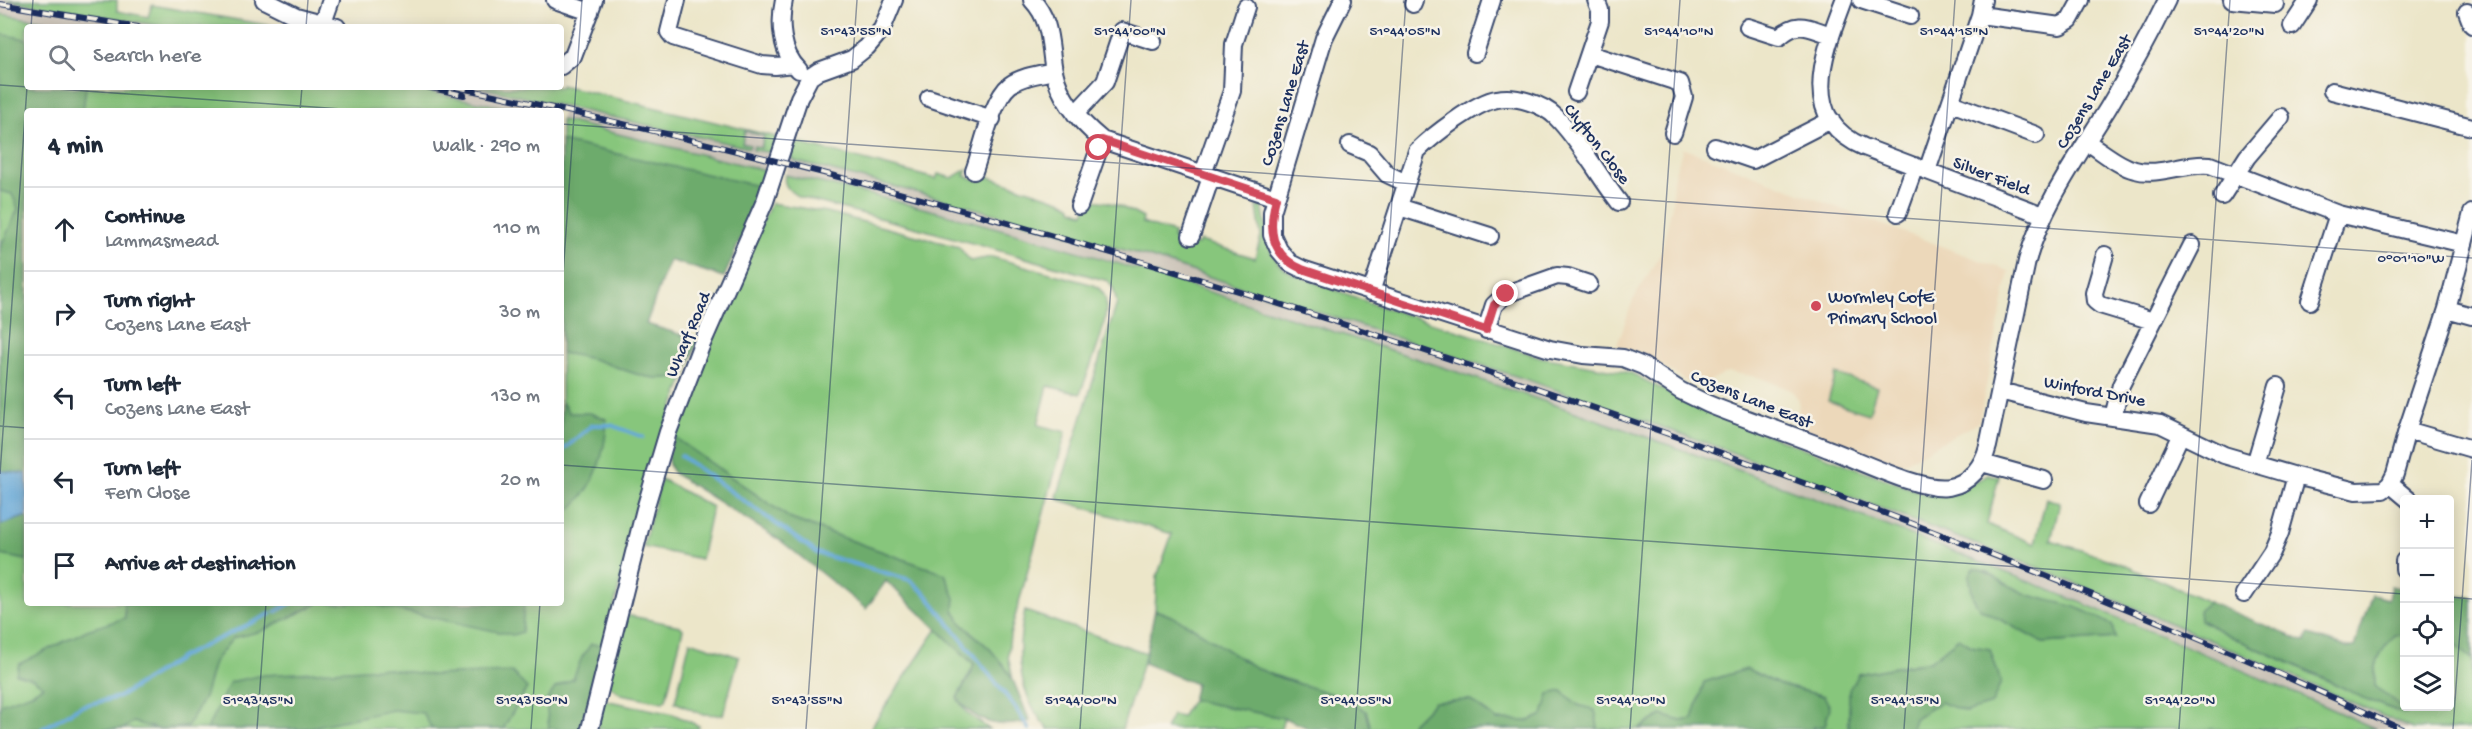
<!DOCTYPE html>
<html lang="en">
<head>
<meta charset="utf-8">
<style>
	:root { --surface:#fff; --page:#f2f2f3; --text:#1f2937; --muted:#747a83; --line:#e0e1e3 }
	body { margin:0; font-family:"Gochi Hand",sans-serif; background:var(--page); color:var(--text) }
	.controls { position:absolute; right:18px; bottom:18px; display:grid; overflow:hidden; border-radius:6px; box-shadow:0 3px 15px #0003 }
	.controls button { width:54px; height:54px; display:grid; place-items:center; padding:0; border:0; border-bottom:2px solid var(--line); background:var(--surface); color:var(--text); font:30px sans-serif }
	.stop { position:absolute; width:18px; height:18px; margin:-14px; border:4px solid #d1495b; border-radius:50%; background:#fff }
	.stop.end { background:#d1495b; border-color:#fff; box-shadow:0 2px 6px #0008 }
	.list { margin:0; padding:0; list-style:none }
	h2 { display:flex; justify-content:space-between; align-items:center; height:78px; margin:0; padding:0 24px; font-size:26px }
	h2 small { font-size:20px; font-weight:400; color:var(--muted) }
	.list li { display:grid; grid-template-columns:39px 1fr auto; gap:18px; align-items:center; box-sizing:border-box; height:84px; padding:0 24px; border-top:2px solid var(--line) }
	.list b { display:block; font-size:22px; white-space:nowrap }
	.list p { margin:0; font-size:20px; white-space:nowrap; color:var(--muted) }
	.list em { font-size:20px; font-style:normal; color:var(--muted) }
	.icon { flex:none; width:33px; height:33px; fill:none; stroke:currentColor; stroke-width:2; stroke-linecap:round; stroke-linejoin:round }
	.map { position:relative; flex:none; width:2472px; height:729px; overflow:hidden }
	.search { position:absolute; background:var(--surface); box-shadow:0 3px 15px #0003; left:24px; top:24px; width:540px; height:66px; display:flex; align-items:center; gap:15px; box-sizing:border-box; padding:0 21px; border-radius:6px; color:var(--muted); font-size:22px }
	.panel { position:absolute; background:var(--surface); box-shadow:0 3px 15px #0003; left:24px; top:108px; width:540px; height:498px; border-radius:6px }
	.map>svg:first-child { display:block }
	.built { fill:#ecd8ba }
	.industrial { fill:#cbc3b8 }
	.green { fill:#87c67c; stroke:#517a6d; stroke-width:1.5; fill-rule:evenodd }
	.forest { fill:#6dab6c; stroke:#446d65; stroke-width:1.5 }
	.water { fill:#65a8d9; stroke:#406c9c; stroke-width:1.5 }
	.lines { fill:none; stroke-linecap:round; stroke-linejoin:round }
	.stream { stroke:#65a8d9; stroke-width:4 }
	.minor-casing { stroke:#3a4a6e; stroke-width:20 }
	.minor { stroke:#fff; stroke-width:16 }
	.rail-casing { stroke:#1b2f5e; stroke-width:6 }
	.rail { stroke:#f7f3e8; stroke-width:4; stroke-dasharray:11; stroke-linecap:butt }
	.route { stroke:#d1495b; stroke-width:8 }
	.ticks { fill:none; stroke:#1b2f5e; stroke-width:1.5; stroke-opacity:0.45 }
	.poi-dot { fill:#d1495b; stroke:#f7f3e8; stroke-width:2 }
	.labels { text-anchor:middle; stroke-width:5; stroke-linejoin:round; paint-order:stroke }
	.street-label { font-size:18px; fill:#1b2f5e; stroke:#f7f3e8 }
	.poi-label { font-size:18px; fill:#1b2f5e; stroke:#f7f3e8; text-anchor:start }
	.ticks-label { font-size:15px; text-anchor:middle; fill:#1b2f5e; stroke:#f7f3e8; stroke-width:5; stroke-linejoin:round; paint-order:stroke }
</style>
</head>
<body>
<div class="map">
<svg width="2472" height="729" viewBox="0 0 2472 729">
	<rect width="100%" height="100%" fill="#f7f3e8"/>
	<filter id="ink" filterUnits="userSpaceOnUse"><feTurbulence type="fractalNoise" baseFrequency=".0167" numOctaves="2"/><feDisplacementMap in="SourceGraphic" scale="12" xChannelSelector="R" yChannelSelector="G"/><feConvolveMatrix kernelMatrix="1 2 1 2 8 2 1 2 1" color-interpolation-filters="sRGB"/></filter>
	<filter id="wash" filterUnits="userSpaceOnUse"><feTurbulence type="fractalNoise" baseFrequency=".008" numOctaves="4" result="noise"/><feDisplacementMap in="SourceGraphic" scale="24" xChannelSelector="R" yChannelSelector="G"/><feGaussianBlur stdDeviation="1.35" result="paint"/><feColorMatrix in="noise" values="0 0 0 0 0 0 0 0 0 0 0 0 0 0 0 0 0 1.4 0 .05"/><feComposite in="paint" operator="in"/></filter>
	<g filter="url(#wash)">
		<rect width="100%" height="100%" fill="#ece6c9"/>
		<!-- built -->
		<path class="built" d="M1683,148l171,66 155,57 -30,151 -78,42 -99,-36 -4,-12 1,-16 -8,-10 -33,-13 -30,-5 -17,8 -8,7 -21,-8 -32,-22 -33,-12 16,-45 28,-47 11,-47 1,-27z"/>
		<!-- industrial -->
		<path class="industrial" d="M0,0h5l162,27h-89l-78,-13z
			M405,87h74l270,61 -7,-5 3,-12 20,5 -4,12 12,5 -5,18 -207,-51v-9h-39z
			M790,158l5,1v2l88,22 256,71 186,59 301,101 405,151 156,65 226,99h-37l-195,-86 -159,-65 -221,-86 -137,-49 -242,-83 -214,-68 -199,-59 -224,-58z"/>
		<!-- green -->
		<path class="green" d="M5,0h112v11l31,6 4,-12 126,22h-111z
			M0,14l78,13h-51v60h378l117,24h-495v492h534v-483l207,51 -5,16 -39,90 -55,-17 -23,64 52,16 -47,128 -70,261h-581z
			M561,85l216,52 -4,16 -20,-3 1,-4 7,2 3,-12 -19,-5 -3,12 8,2 -1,3 -270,-61h82z
			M799,143l137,36 2,-5 14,4 15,-9 -2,7 16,5 2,-6 80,26 9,5v3l12,4 5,-12c17,-3 38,8 54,17l-1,5 32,10 -1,5 25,7 2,-4 55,17 6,-22 -4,-29 5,-1 9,45 8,13 14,10 86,32 162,51 90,16 73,38 222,83 24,1 38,-20 11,1 -12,48 48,20 11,-46 14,5 -9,37 68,23 90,39 -10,8 2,10 35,19 147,67 22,8 -30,-28c-2,-25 4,-34 21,-52l8,1v71h46l1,-66 21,19v70h-59l-226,-99 -156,-65 -313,-118 -187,-66 -392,-127 -201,-56 -144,-37v-2l-4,-1 3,-12z
			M785,175c190,41 377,101 562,161 350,112 694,243 1029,393h-465l2,-10 28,-17 25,10 5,-66 -12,-8 -29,23 -72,13 -10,49 1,6h-35l10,-33 -44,-11 -33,-16 -43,13 -11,37 -12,2 -20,-6 -22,14h-41l-3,-19 -17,-5 -16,-14 -19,24 -14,6 -32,-1 -27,-20 -36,2 -27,27h-36l-5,-18c-32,-22 -73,-25 -107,-42 -36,-18 -65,-47 -104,-59l2,-33 15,-43 -112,-34 -3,-3 60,-194 -4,-15 -5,-7 -183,-51 -123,-32c-10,-4 -20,-12 -17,-23zM1987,571l10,9 27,13 21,8 16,2 54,35 -72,5 -64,-35z
			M771,203l55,9 133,35 11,14 22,-4 102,28c7,4 12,9 12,18 1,27 -17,65 -26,91l-32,-8 -10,39 28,7 -56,203 -2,21 5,24 -23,-31 -29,-26 -7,-14v-11l-9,-24 -154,-55 -117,-82 18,-58z
			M1836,374l41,13 -8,27 -41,-13z
			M661,479l51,28 -11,52 -58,-12z
			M1025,611l121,42 -24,76h-74c-30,-33 -33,-75 -23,-118z
			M626,615l54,11 3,3 -17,70 -3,3 -42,-8 -13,-10z
			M937,629l37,36 -17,33 10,15 22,16h-119z
			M690,641l49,16 -16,58 -22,-1 -26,-12z
			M604,700l69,14 26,12 -1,3h-101z
			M1192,700l92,18 -3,11h-116l7,-14 9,2z"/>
		<!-- forest -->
		<path class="forest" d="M0,34l27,5v48h59l-3,24h-56v363l-27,-3v-223l18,-39 -6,-15 -12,-3z
			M561,141l202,46 -39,90 -55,-17 -23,64 52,16 -16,35c-29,10 -56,-5 -83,-14 -12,-4 -26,-6 -38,-8z
			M561,401l8,12h21l16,6c2,18 -7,52 -17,68 -6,11 -19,22 -28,31z
			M674,437l117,82 154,55 10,24 -1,12 7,13 29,26 15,18 8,13 17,41c-30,8 -54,3 -73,-23l14,-24 3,-10 -88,-83 -20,28 -85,-68 -105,-66c-13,-12 -7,-22 -2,-38z
			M27,516v44l-27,-5v-30z
			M1974,568c18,4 33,18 50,25 12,5 24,7 36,10 18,3 37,14 52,22l3,13 -72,5 -64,-35 -6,-10 -4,-22z
			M2391,586l13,3v46h-9c-15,16 -22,28 -20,51l33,26 -3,2 -42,-16 -45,-23 -82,-36 -36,-19 -1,-10 10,-8 96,40 3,-7 39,12h7l18,-52 16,4z
			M2450,596l22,1v62l-22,-19z
			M124,603h195l-57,28 -29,7 -19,24 -10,36 -17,29 -29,2 -25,-7 -10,7h-123v-25l32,-11 11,-7 -10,-7 -17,-5 3,-10 68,-34 38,-12z
			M364,603h160l-2,29 -9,3z
			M1155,610c39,12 68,41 104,59 34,17 75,20 107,42l5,18h-60l-27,-11 -92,-18 4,-16 -52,-21z
			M1959,638l12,8 19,3 11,33 -9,22 -26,8 -26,-10 -26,17 -3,10h-62v-39l9,-16 72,-13z
			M591,644l13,1 -23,84h-32l-3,-28 9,-13 18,-9 9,-22z
			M382,668l50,7 80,-3 15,16 -24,41h-71l-9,-16 -30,-3 -91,19h-95l23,-47 33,-7z
			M1747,669l33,16 44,11 6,11 -5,19 -11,1v2h-175l22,-14 20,6 12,-2 11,-37z
			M1562,691l16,14 17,5 3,19h-191l27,-27 36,-2 27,20 32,1 14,-6 6,-21z"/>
		<!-- water -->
		<path class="water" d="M0,471l27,3v42l-26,9z"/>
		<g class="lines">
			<!-- stream -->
			<path class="stream" d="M561,452l31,-27h19l32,12
				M681,456l136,97 93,27 16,14 89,113 14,22
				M275,612l16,-9
				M42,729l39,-23 38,-9 66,-42 85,-41"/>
		</g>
	</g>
	<g filter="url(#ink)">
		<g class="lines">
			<defs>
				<path id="minor" d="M264,0l32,16 41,11
					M555,0l35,12
					M677,0l-8,32 4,5 89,28 13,1 18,-2
					M784,0c-5,23 -3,53 15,70
					M1032,0c20,21 17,45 22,71 6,29 26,51 48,69l174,58
					M1343,0l-19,38 -52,174v23l7,15 11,13 12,6 248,80 33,6 40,3 20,8 38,25 27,13c39,16 80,29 120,45 28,10 94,43 121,38 21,-4 34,-21 39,-41l39,-185c16,-57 50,-103 81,-153 21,-35 41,-71 59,-108
					M1844,0c-19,51 -48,118 20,147l179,68
					M1861,0l49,16
					M2232,0l43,4
					M1413,4l1,-4
					M2467,12l5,13
					M1980,15l80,11 10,-6 11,-20
					M323,23l8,-23
					M2292,26l17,-26
					M1748,27l31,10c20,-18 29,-9 52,-2
					M1475,53l17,-53
					M1590,54l90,29 4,14 -11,36
					M561,66l12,-10 21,-56
					M2332,91l140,36
					M1576,92l24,-71v-11l-4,-10
					M929,98l63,21
					M1951,103l85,32
					M1075,114l30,-32 17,-51 31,10
					M2087,142c15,9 31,24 48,28 24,7 50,-8 75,-5l128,49 126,30
					M1350,145l19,8 18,21 19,9
					M1715,147l38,13 78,-40
					M974,171c8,-22 18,-72 36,-86 12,-9 30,-11 44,-14
					M1927,171l53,-156 3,-15
					M1203,174l29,-83 2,-47 12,-37
					M2222,196l25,-39 34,-40
					M1079,206l23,-66
					M1399,207l91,29
					M1898,213l17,-47
					M1191,236l20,-59
					M2105,255l-11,38 1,8 5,4 53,16
					M1371,292l46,-141c15,-15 59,-49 80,-52 18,-4 46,5 59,18 24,24 42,58 63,85
					M2310,301l28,-87
					M2447,309l25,7
					M1486,330l8,-25 12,-11 51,-18 11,1 21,7
					M2000,391l86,22 74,11 64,31 72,21 60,15 27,-1 7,-6 5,-10 12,-44 40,-121 25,-96
					M2113,417l8,-32 71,-140
					M2407,430l65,19
					M1982,463l62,17
					M2255,464l23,-78
					M2390,484l19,16
					M2148,504l33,-70
					M2404,561v8
					M2244,594l28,-42 8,-19 16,-57
					M590,729l55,-220 23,-77 33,-86 64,-145 34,-103 11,-21 9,-6 33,-12 15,-12 15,-18 12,-29"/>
			</defs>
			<!-- minor casing -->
			<use href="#minor" class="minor-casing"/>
			<!-- minor -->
			<use href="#minor" class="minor"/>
			<defs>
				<path id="rail" d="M0,4l138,23
					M427,87l37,8
					M456,87c398,83 787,198 1170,332 263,92 523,193 776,310"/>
			</defs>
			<!-- rail casing -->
			<use href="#rail" class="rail-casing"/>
			<!-- rail -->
			<use href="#rail" class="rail"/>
		</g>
	</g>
	<g class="lines" filter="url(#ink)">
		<!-- route -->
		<path class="route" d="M1099,148l3,-8 174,58c-8,31 -6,57 26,71l184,61 8,-25 12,-11"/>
	</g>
	<!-- ticks -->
	<path class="ticks" d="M31,27l2,-27M306,27l2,-27M0,85l370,26M300,111l2,-24M561,124l1911,134M561,304l21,-304M0,426l27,2M561,465l1843,129M0,474l27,-387M2450,597l22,2M257,729l9,-126M531,729l9,-126M806,729l51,-729M1080,729l51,-729M1355,729l51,-729M1630,729l50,-729M1904,729l51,-729M2179,729l51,-729M2453,729l19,-269"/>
	<!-- markers -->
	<circle class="poi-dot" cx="1816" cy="306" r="6"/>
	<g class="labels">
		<!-- street labels -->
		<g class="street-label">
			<text transform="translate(2093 91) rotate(-59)" y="6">Cozens Lane East</text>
			<text transform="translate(1284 103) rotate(-73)" y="6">Cozens Lane East</text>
			<text transform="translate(1598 143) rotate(52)" y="6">Clyfton Close</text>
			<text transform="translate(1992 175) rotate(21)" y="6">Silver Field</text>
			<text transform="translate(687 334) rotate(-67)" y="6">Wharf Road</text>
			<text transform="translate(2095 390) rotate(11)" y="6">Winford Drive</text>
			<text transform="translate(1752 398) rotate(22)" y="6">Cozens Lane East</text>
		</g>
		<!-- poi labels -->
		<g class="poi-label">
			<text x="1828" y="302">Wormley CofE<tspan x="1828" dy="21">Primary School</tspan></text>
		</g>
	</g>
	<g class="ticks-label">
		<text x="856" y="35">51°43'55"N</text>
		<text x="1130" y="35">51°44'00"N</text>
		<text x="1405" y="35">51°44'05"N</text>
		<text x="1679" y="35">51°44'10"N</text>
		<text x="1954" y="35">51°44'15"N</text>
		<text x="2229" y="35">51°44'20"N</text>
		<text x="2411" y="262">0°01'10"W</text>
		<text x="258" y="704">51°43'45"N</text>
		<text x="532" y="704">51°43'50"N</text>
		<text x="807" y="704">51°43'55"N</text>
		<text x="1081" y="704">51°44'00"N</text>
		<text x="1356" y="704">51°44'05"N</text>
		<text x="1631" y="704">51°44'10"N</text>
		<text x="1905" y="704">51°44'15"N</text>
		<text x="2180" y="704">51°44'20"N</text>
	</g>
</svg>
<div class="controls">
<button>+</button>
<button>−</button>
<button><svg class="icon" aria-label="locate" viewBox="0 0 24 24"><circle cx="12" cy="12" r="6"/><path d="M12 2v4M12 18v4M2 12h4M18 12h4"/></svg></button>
<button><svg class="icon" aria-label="layers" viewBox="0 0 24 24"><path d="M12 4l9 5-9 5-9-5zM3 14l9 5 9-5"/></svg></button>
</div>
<div class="stop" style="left:1099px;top:148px"></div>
<div class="stop end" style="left:1506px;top:294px"></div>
<div class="search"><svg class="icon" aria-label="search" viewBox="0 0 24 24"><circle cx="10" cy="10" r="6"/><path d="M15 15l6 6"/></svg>Search here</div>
<section class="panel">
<h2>4 min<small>Walk · 290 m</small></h2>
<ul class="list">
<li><svg class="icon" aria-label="ahead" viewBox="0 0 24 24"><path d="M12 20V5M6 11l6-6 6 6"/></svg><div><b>Continue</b><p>Lammasmead</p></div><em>110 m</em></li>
<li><svg class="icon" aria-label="right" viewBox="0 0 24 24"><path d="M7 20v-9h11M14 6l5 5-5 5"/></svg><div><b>Turn right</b><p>Cozens Lane East</p></div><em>30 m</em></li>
<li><svg class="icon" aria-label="left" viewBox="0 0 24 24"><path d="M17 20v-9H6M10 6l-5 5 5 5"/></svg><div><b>Turn left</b><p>Cozens Lane East</p></div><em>130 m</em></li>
<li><svg class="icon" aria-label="left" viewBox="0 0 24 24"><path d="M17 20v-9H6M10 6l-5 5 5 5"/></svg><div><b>Turn left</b><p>Fern Close</p></div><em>20 m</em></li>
<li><svg class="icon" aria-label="arrive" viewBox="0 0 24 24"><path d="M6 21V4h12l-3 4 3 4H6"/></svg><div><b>Arrive at destination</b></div></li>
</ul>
</section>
</div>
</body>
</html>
